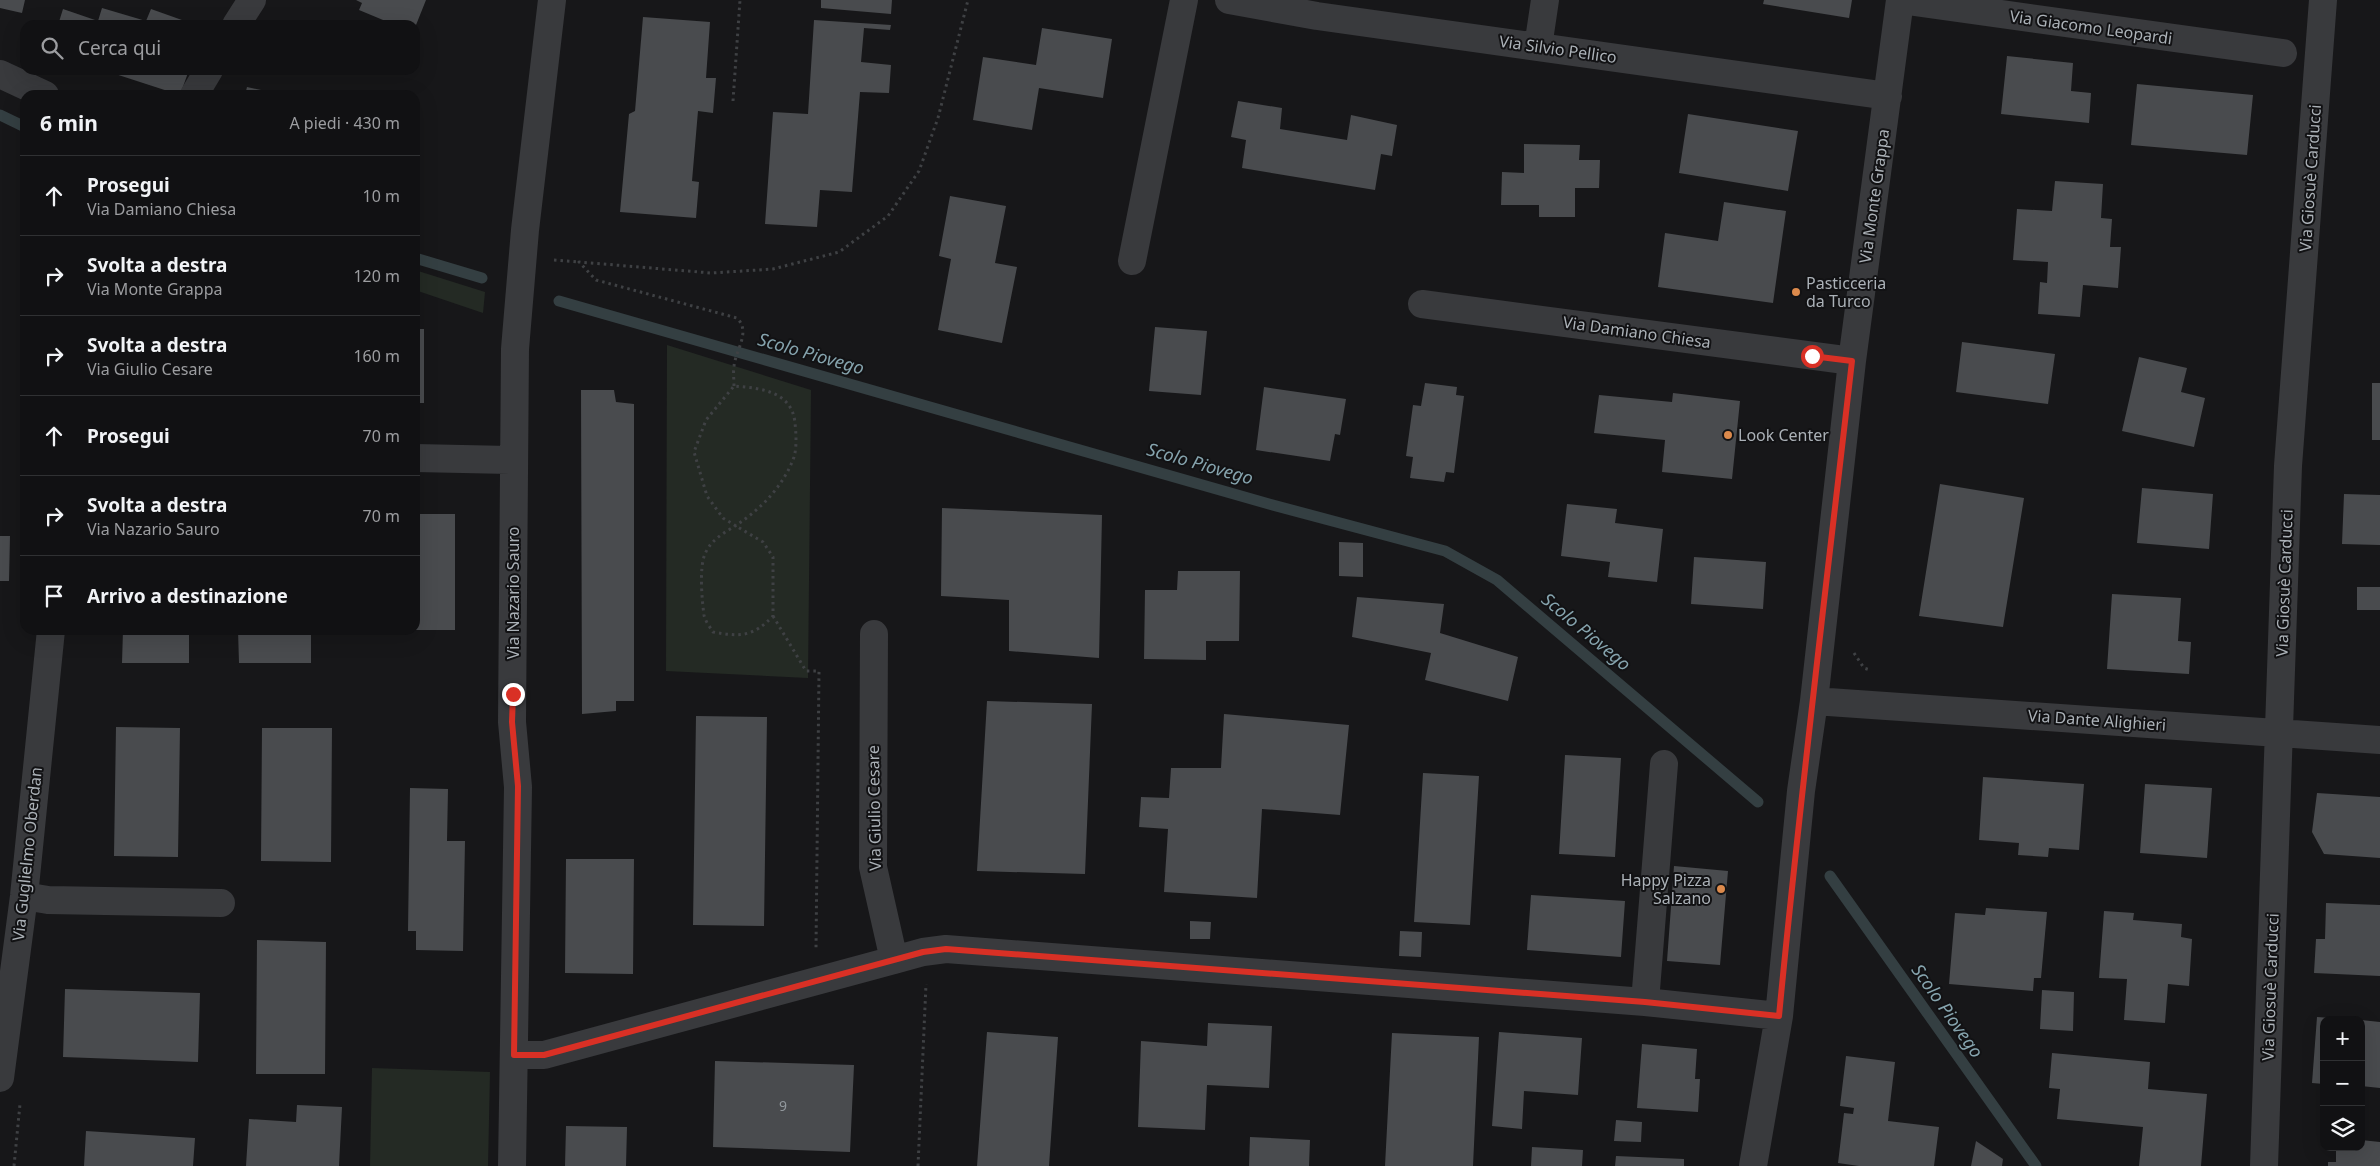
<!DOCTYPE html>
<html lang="it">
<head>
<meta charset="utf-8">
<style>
	:root { --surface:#111113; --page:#1a1a1c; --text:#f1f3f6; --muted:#9c9da0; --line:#303133 }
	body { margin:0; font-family:"Noto Sans",sans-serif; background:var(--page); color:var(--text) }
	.controls { position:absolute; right:15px; bottom:15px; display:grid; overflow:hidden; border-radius:10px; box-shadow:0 5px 20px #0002 }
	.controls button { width:45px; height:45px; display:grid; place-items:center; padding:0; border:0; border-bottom:1px solid var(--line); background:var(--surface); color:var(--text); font:25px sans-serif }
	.stop { position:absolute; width:15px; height:15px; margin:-11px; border:4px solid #d93025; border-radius:50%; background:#fff }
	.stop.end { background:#d93025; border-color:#fff; box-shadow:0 1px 5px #0008 }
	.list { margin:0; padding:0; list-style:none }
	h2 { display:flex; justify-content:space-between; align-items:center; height:65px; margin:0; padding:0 20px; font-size:21px }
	h2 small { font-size:16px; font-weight:400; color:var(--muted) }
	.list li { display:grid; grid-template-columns:32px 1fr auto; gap:15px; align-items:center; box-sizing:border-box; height:80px; padding:0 20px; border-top:1px solid var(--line) }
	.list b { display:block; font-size:19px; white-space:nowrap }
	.list p { margin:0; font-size:16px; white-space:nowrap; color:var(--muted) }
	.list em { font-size:16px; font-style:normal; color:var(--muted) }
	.icon { flex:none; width:28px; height:28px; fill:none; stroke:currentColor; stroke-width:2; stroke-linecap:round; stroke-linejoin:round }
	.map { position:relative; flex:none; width:2380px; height:1166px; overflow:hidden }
	.search { position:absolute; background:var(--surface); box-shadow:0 5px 20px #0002; left:20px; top:20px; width:400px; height:55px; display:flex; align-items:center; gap:12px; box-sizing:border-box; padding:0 18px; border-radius:15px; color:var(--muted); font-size:19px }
	.panel { position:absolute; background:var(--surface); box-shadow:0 5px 20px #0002; left:20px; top:90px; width:400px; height:545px; border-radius:15px }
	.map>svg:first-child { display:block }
	.green { fill:#242a24 }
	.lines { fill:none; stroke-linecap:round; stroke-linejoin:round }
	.stream { stroke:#343f42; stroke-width:11 }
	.building { fill:#494b4e }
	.path { stroke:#3f4144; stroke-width:3; stroke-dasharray:2.5 4; stroke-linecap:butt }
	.minor { stroke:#393a3d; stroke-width:28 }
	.route { stroke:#d93025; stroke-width:6 }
	.poi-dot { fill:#dc8a4c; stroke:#121214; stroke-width:2 }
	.labels { text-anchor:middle; stroke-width:4; stroke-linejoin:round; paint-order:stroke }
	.number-label { font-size:14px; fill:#92989d }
	.street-label { font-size:16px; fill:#abb1b7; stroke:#121214 }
	.poi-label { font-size:16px; fill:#abb1b7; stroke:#121214; text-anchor:start }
	.water-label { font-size:18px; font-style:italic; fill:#86a4ae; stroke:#121214 }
</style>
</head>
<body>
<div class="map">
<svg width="2380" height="1166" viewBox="0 0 2380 1166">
	<rect width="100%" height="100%" fill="#171719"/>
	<!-- green -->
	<path class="green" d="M415,270l70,22 -2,21 -68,-23z
		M667,345l144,45 -3,288 -142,-7z
		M372,1068l118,4 -2,94h-118z"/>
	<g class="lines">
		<!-- stream -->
		<path class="stream" d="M0,115l25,12
			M415,258l67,20
			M559,301l710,203 176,47 52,29 261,222
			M1830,876l206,290"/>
	</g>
	<!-- building -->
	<path class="building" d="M0,0h25l-3,13 -22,-5z
		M356,0h70l-10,25h-21l-36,-15 3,-7z
		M821,0h71l-1,14 -70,-6z
		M1764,0h88l-3,18 -86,-14z
		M102,8l44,13 5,-12 45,16h-138l5,-16 35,12z
		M643,17l67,5 -4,56h10l-3,35 -15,-2 -6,70 7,1 -3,36 -76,-6 9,-98 6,-3z
		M814,20l77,5 -1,5 -26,-2 -3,34 30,3 -2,28 -29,-1 -8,100 -32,-2 -3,37 -52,-3 8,-112 35,2z
		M1042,28l70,11 -9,59 -64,-10 -7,42 -59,-10 10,-63 53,8z
		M2007,56l66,7 -2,28 20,2 -2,30 -88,-9z
		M103,70h86l-9,25z
		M2137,84l116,11 -6,60 -116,-10z
		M247,87l33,7v1h-35z
		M1238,101l44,7 -2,21 67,11 4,-25 46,10 -5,31 -11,-2 -6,36 -133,-22 4,-28 -15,-3z
		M1688,114l110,17 -10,60 -109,-18z
		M1524,144l56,1 -1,15h21l-1,28h-24v29h-36v-12h-38l1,-33 22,1z
		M2055,181l48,3 -2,34 11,1 -2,28h11l-3,41 -35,-3 -3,32 -42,-3 2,-32 7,1 1,-21 -35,-2 4,-51 35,2z
		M950,196l56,10 -11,57 22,4 -15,76 -64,-13 13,-71 -12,-3z
		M1724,202l62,9 -13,92 -115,-16 7,-54 53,8z
		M1155,327l52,4 -6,64 -52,-4z
		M415,329h9v74h-9z
		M1962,342l93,12 -7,50 -92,-12z
		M2139,357l48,11 -6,24 24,6 -11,49 -72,-16z
		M1425,383l32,4 -1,8 8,1 -10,77 -8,-1 -2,10 -34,-4 3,-21 -7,-1 7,-51 8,1z
		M2372,383h8v57h-8z
		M1264,387l82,12 -6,36 -5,-1 -5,27 -74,-11z
		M581,390h33l2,12 18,2v297h-18v10l-34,3z
		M1673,393l67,8 -8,78 -70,-7 3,-32 -71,-7 5,-38 73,7z
		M1940,484l84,14 -21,129 -84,-11z
		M2142,488l71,6 -4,55 -72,-6z
		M2344,494l36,1v50l-38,-1z
		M1567,504l50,5 -2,14 48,6 -6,53 -49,-5 2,-15 -49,-6z
		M942,508l160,7 -3,143 -90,-7v-51l-68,-4z
		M415,514h40v116h-40z
		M0,536h10l-1,45h-9z
		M1339,542l24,1v34l-24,-1z
		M1694,557l72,5 -3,47 -72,-5z
		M1178,571h62l-1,70h-33v19l-62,-1 1,-69h32z
		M2357,587h23v23h-23z
		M2112,594l69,4 -3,43 13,1 -2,32 -82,-5z
		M1357,597l87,7 -4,29 78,24 -10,44 -83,-21 6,-27 -79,-16z
		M123,630h66v33h-67z
		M238,630h73v33h-72z
		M987,701l105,3 -7,170 -108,-3z
		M1224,714l125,11 -9,90 -78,-6 -5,89 -93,-6 4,-63 -29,-2 2,-30 28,1 2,-30h50z
		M696,716l71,1 -3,209 -71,-1z
		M116,727l64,1 -2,129 -64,-1z
		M262,728h70l-1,134 -70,-1z
		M1565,755l56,3 -6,99 -56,-3z
		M1423,773l56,3 -9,149 -56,-3z
		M1983,777l101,7 -5,66 -30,-2 -1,9 -30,-2 1,-12 -40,-3z
		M2145,784l67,4 -5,70 -67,-5z
		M410,788l38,1 -1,52h18l-2,110 -47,-1v-19h-8z
		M2317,793l63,4v61l-56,-4 -12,-22z
		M566,859h68l-1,115 -68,-1z
		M1674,866l54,5 -8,94 -53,-4z
		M1531,895l94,6 -4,56 -94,-7z
		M2326,903l54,2v71l-66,-3 2,-34h9z
		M1986,908l61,4 -6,66h-7l-1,13 -84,-7 6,-71 30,2z
		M2104,911l30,2 -1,7 49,4 -1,13 11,2 -3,47 -21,-2 -3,39 -41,-3 3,-41 -28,-1z
		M1190,921l21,1 -1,17h-20z
		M1400,931l22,1 -1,25 -22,-1z
		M257,940l69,2 -1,132h-69z
		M65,989l135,4 -2,69 -135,-5z
		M2042,990l32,2 -1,39 -33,-2z
		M2317,1017l14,1 -7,2v64l-12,-1z
		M2361,1020l19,2v66l-19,-2z
		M1208,1023l64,3 -3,62 -62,-3 -2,45 -67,-3 3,-86 66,5z
		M987,1032l71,5 -9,129h-72z
		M1499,1032l83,6 -4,57 -54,-4 -2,38 -30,-3z
		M1392,1033l87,4 -6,129h-88z
		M1642,1044l55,5 -2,30h5l-2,33 -61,-4z
		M2052,1053l98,9 -2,27 59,5 -6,72h-62l4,-39 -86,-8 3,-30 -11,-1z
		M1846,1056l49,6 -7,59 51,6 -5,39h-75l-21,-3 6,-50 9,1 1,-6 -14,-2z
		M715,1061l139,4 -4,87 -137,-5z
		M297,1105l45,2 -3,59h-93l3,-47 47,3z
		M1616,1120l26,2 -1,20 -27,-1z
		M566,1126l61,1 -1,39h-61z
		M86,1131l109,7 -2,28h-109z
		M1250,1137l60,3 -1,26h-60z
		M2361,1140l19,2v24h-52v-4h8v-15h25z
		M1976,1141l27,18 -1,7h-31z
		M1532,1147l51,3 -1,16h-51z
		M1616,1156l68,3v7h-69z"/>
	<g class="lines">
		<!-- path -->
		<path class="path" d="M733,101l7,-101
			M554,260l25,2
			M734,386c0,-7 -1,-14 0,-20 2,-17 17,-34 3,-48l-141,-38 -17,-18 132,11 62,-4 66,-17 49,-36 31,-45 19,-53 30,-118
			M736,526l-13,-8 -16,-22 -13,-44 12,-32 28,-34c26,2 58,5 61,37 1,10 2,24 -1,34 -10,28 -32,51 -56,67 -12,8 -27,15 -33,30 -6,13 -3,47 -1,61 1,6 6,12 9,17 27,5 40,5 60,-16v-59l-10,-15 -27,-16
			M773,616l33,55h13l-3,277
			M1854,653l10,15 6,2
			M14,1166l6,-62
			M918,1166l8,-182"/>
		<!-- minor -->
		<path class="minor" d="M1229,0l88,16 571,80
			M1900,0l383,53
			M236,25l16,-25
			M1538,47l7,-47
			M0,74l45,21
			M194,95l15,-25
			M1132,261l52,-261
			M1422,304l430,57
			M415,458l99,2
			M874,634l-1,233 21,93 29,-8 23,-3 699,53 134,14
			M1814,701l566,39
			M24,896l24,4 173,3
			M1645,1002l19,-238
			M514,1055h30l350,-95
			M0,1078l24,-182 27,-266
			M512,1166l6,-379 -6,-65 3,-373 10,-119 27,-230
			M1753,1166l26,-150 22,-225 13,-90 38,-340 48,-361
			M2264,1166l24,-700 35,-466"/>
	</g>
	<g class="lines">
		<!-- route -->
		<path class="route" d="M513,694l-1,28 6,64 -4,269h30l379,-103 23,-3 699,53 134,14c21,-219 48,-437 73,-655l-40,-5"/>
	</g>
	<!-- markers -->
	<g class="poi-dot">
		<circle cx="1796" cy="292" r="5"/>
		<circle cx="1728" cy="435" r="5"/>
		<circle cx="1721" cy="889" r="5"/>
	</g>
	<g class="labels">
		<!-- number labels -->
		<g class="number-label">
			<text x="783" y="1111">9</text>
		</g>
		<!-- street labels -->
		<g class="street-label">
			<text transform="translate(2091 27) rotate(8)" y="6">Via Giacomo Leopardi</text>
			<text transform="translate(1558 49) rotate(8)" y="6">Via Silvio Pellico</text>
			<text transform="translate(2310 178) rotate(-86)" y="6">Via Giosuè Carducci</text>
			<text transform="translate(1874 196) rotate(-82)" y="6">Via Monte Grappa</text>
			<text transform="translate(1637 332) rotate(8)" y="6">Via Damiano Chiesa</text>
			<text transform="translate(2284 583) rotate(-88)" y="6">Via Giosuè Carducci</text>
			<text transform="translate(513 593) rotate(-90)" y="6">Via Nazario Sauro</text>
			<text transform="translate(2097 720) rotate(4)" y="6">Via Dante Alighieri</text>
			<text transform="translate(874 808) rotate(-91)" y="6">Via Giulio Cesare</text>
			<text transform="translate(27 854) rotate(-84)" y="6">Via Guglielmo Oberdan</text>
			<text transform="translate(2270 987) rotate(-88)" y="6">Via Giosuè Carducci</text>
		</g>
		<!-- poi labels -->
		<g class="poi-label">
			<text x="1806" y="289">Pasticceria<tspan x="1806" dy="18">da Turco</tspan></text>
			<text x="1738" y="441">Look Center</text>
			<text x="1711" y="886" text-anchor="end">Happy Pizza<tspan x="1711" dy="18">Salzano</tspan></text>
		</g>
		<!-- water labels -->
		<g class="water-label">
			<text transform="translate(811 354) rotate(16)" y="6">Scolo Piovego</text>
			<text transform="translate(1200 464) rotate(16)" y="6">Scolo Piovego</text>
			<text transform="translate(1586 632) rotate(40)" y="6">Scolo Piovego</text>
			<text transform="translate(1947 1011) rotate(55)" y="6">Scolo Piovego</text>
		</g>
	</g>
</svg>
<div class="controls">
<button>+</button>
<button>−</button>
<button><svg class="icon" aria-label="layers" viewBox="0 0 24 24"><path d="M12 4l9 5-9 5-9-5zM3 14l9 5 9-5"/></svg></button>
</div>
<div class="stop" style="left:1812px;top:356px"></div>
<div class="stop end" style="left:513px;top:694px"></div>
<div class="search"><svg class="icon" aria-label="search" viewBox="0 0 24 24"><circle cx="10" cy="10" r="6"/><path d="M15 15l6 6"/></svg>Cerca qui</div>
<section class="panel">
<h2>6 min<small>A piedi · 430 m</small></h2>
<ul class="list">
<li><svg class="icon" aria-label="ahead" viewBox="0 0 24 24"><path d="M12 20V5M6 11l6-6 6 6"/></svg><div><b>Prosegui</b><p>Via Damiano Chiesa</p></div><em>10 m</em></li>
<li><svg class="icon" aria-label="right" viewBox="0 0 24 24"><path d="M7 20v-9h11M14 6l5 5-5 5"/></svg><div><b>Svolta a destra</b><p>Via Monte Grappa</p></div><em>120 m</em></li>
<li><svg class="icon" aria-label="right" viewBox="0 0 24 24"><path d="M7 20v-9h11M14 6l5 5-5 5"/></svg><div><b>Svolta a destra</b><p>Via Giulio Cesare</p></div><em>160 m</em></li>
<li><svg class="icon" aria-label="ahead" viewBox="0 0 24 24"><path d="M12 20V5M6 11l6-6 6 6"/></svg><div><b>Prosegui</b></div><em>70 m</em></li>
<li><svg class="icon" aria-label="right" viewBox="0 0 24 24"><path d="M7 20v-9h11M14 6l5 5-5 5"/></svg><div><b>Svolta a destra</b><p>Via Nazario Sauro</p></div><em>70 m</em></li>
<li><svg class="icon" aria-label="arrive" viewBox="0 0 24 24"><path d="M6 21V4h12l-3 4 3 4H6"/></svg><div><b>Arrivo a destinazione</b></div></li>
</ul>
</section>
</div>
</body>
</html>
